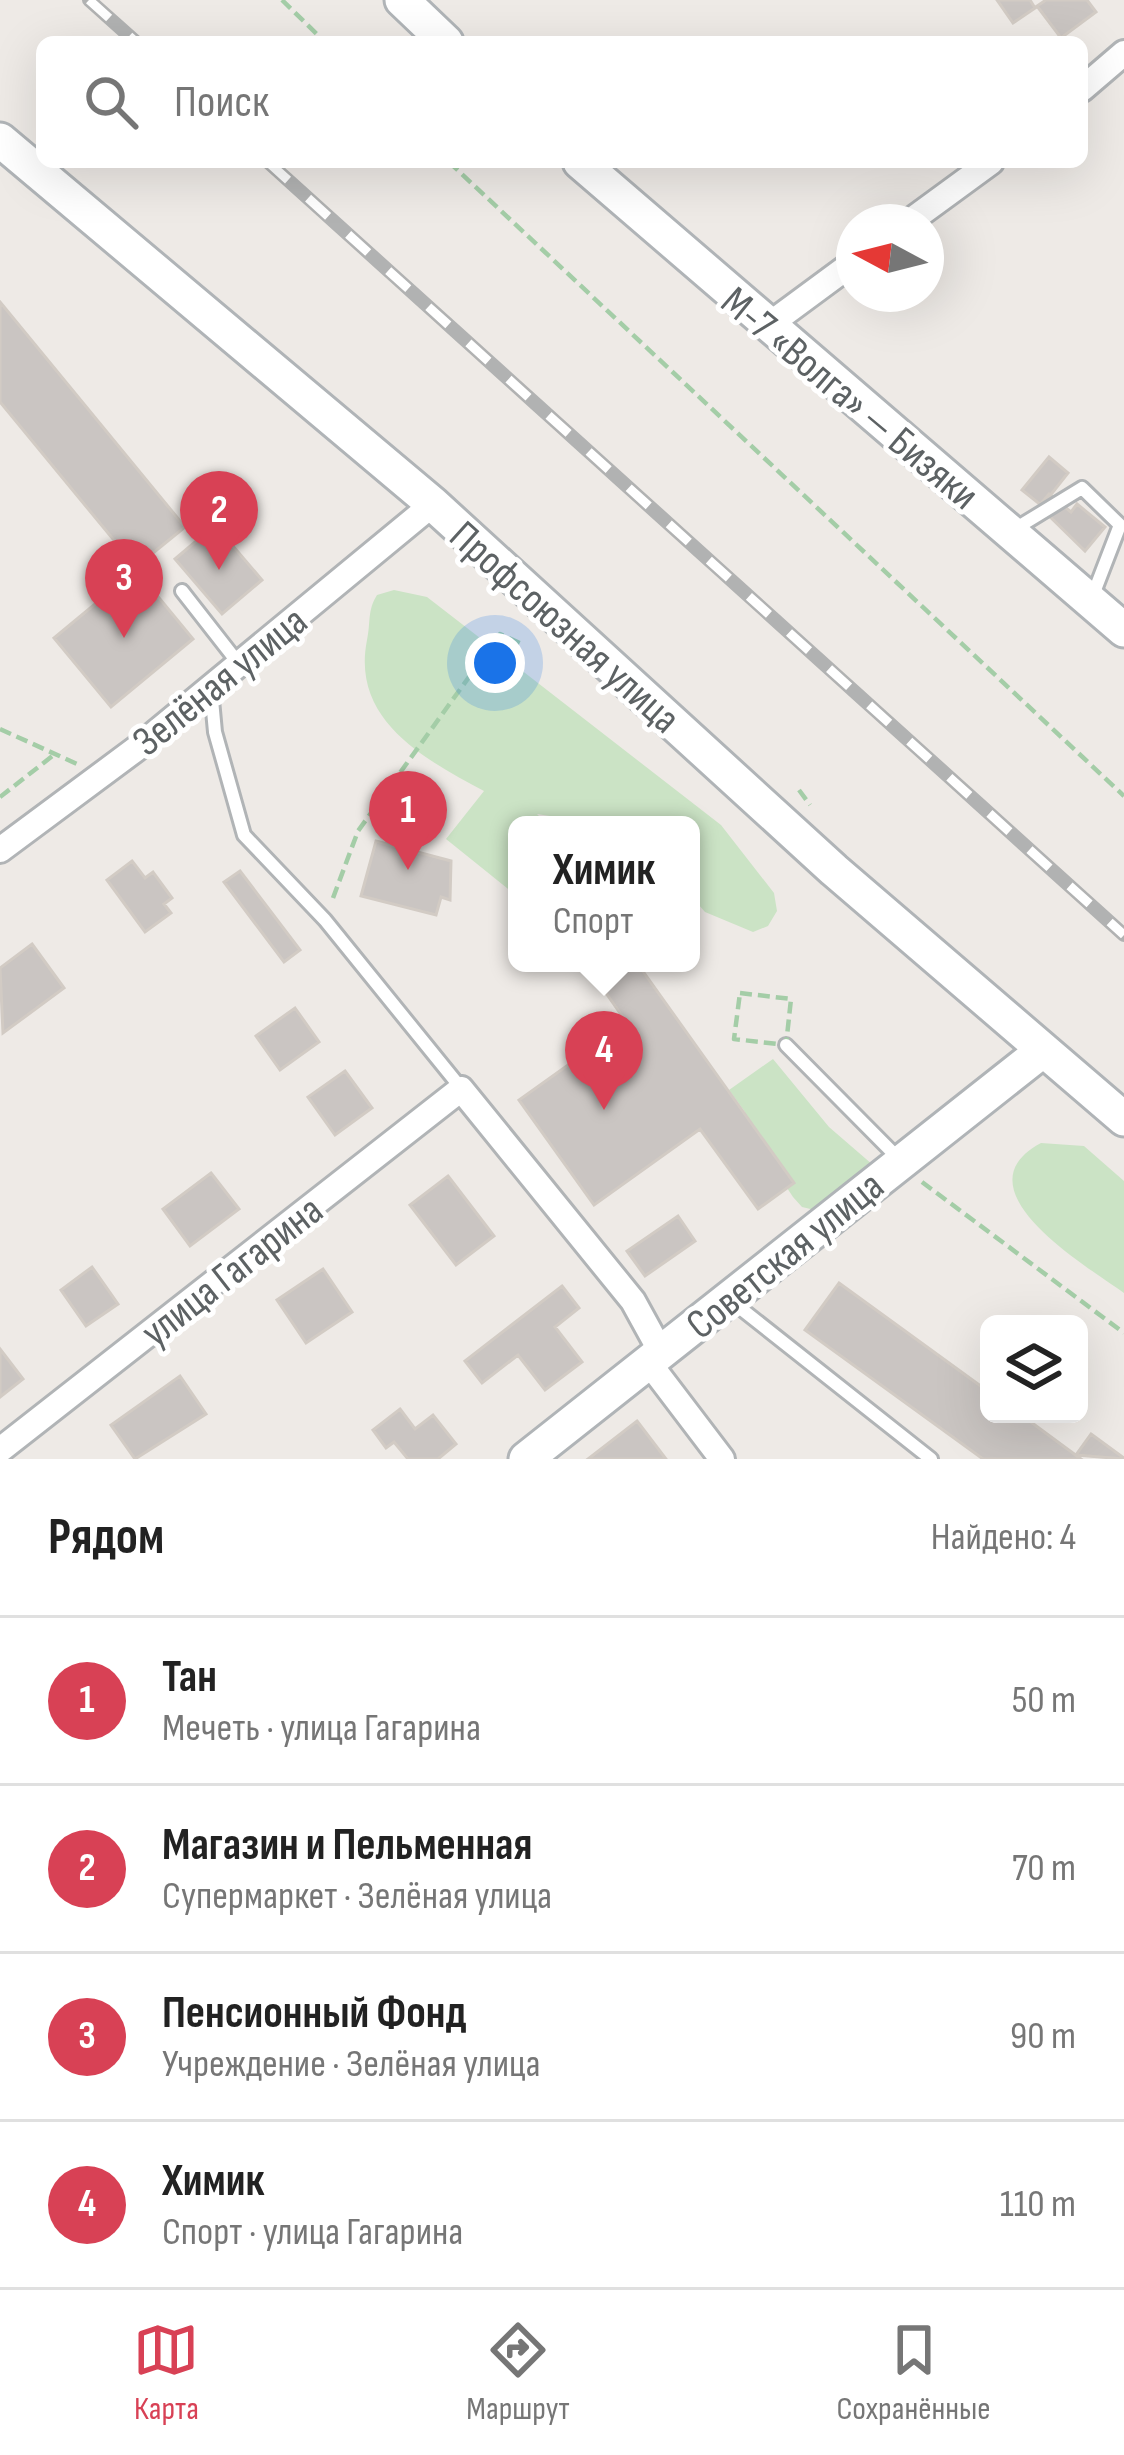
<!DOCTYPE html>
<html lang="ru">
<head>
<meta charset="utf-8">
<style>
	:root { --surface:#fff; --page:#f2f2f2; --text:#222; --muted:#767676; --line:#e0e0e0; --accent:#d84155 }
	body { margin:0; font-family:"Sofia Sans Condensed",sans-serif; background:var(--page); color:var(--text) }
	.controls { position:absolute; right:36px; bottom:36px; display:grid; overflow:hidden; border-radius:18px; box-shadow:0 12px 48px #0002 }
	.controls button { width:108px; height:108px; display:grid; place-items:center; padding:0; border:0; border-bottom:3px solid var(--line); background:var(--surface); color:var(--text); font:60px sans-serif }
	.compass { position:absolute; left:836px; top:204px; width:108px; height:108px; border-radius:50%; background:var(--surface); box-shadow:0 12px 48px #0002; rotate:277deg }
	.you { position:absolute; left:495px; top:663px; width:42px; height:42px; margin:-30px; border:9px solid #fff; border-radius:50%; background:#1a73e8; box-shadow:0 0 0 18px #1a73e833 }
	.badge { display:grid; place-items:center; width:78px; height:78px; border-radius:50%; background:var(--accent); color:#fff; font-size:39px; font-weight:700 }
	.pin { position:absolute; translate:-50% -99px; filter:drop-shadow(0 3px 6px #0008) }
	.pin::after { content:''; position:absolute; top:63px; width:42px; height:36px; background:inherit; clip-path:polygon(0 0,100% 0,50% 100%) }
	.popup { position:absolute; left:508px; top:816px; width:192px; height:156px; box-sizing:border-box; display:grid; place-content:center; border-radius:18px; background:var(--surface); filter:drop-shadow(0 3px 9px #0005); font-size:39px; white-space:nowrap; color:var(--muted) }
	.popup b { font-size:45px; color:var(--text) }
	.popup::after { content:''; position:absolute; left:50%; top:100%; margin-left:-24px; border:24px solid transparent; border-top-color:var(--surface) }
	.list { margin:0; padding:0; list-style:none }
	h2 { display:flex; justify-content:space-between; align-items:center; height:156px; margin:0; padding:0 48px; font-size:51px }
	h2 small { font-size:39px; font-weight:400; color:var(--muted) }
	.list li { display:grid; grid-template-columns:78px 1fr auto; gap:36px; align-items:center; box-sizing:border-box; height:168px; padding:0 48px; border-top:3px solid var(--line) }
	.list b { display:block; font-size:45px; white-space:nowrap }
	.list p { margin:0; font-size:39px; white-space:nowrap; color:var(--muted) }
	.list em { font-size:39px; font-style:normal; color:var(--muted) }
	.icon { flex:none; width:66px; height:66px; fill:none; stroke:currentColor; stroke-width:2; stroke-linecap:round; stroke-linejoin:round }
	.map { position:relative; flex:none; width:1124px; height:1459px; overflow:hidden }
	.search { position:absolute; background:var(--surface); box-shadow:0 12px 48px #0002; left:36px; right:36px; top:36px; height:132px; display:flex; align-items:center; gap:30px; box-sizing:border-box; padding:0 42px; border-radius:18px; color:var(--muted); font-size:45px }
	.sheet { height:828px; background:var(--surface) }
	nav { display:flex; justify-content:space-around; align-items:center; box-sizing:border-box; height:168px; border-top:3px solid var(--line); background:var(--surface); font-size:33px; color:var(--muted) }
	nav a { display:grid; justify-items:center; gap:6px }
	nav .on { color:var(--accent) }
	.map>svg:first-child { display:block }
	.green { fill:#cbe3c5 }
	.building { fill:#cac5c2; stroke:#d2cbc4; stroke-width:3 }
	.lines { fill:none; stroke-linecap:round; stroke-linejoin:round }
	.lane-casing { stroke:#b1b4b6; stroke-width:18 }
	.street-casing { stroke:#b1b4b6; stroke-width:30 }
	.secondary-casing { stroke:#b0b4b7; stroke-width:39 }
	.path { stroke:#a4cda7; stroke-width:4.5; stroke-dasharray:12 6; stroke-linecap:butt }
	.lane { stroke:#fff; stroke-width:12 }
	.street { stroke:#fff; stroke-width:24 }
	.secondary { stroke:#fff; stroke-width:33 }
	.rail-casing { stroke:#b1b2b2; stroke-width:14 }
	.rail { stroke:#fff; stroke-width:9; stroke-dasharray:27; stroke-linecap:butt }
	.labels { text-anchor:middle; stroke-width:10; stroke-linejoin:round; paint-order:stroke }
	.street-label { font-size:42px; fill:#5d6264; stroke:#fff }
</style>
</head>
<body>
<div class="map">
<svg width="1124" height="1459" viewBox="0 0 1124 1459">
	<rect width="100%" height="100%" fill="#eeeae6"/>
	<!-- green -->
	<path class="green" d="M394,590l33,7 294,228 53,68 3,18 -9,15 -15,6 -48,-20 -14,-16v-71h-84l-70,-11 11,11h-31v71l-71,-57 38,-48c-60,-32 -133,-71 -117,-151 4,-18 0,-29 10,-45z
		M773,1059l56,68 44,38 -54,46 -17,-4 -9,-10 -53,-80 5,-5 -16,-22z
		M1041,1143l43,3 40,35v112c-37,-27 -169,-104 -83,-150z"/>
	<!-- building -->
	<path class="building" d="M997,0h33l5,8 -22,15z
		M1046,0h41l9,12 -35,26 -24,-32z
		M0,302l185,225 -49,40 -136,-165z
		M1049,457l19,16 -26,33 -20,-16z
		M1049,494l22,18 6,-8 28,23 -20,24 -46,-45z
		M215,525l47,55 -40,34 -47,-55z
		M136,570l57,69 -82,68 -57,-69z
		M376,841l75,20 -1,39 -9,-3 -5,18 -75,-19z
		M132,861l13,17 8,-6 19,26 -8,6 7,9 -26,19 -38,-52z
		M240,871l60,79 -16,12 -60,-80z
		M32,944l32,44 -61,45 -3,-65z
		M585,963h52l157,220 -36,26 -58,-80 -106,76 -75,-105 108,-77z
		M295,1008l24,34 -39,28 -24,-34z
		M345,1071l27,37 -37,27 -27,-38z
		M211,1173l28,36 -49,37 -27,-37z
		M448,1176l46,60 -38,29 -46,-60z
		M678,1216l17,25 -50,35 -18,-25z
		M92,1267l26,37 -32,22 -25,-36z
		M323,1269l29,43 -46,31 -29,-43z
		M839,1283l150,109v22h31l61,45h-98l-178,-129z
		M562,1286l17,22 -24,19 27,35 -37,28 -27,-35 -36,28 -17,-22z
		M0,1349l23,30 -23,18z
		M180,1376l26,38 -71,45 -24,-34z
		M400,1409l15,20 18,-14 23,29 -18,15h-30l-14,-17 -8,6 -13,-18z
		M637,1421l29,38h-78z
		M1091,1434l33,24v1l-48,-4z"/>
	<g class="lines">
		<defs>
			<path id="lane" d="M1015,529l67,-41 38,37 -27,70
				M182,591l57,73
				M211,689l4,43 29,103 81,85 136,168
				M786,1045l114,115
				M730,1300l201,159"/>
			<path id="street" d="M1082,89l42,-36
				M909,222l82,-60
				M766,327l88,-65
				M0,850l136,-101 297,-245
				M649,1363l73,96
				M0,1450l461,-361 172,212 28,51"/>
			<path id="secondary" d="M402,0l44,42
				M0,140l433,364 401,366 290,249
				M580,162l544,468
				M526,1459l516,-408"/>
		</defs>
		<!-- lane casing -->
		<use href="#lane" class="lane-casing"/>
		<!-- street casing -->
		<use href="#street" class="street-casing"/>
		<!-- secondary casing -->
		<use href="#secondary" class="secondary-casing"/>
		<!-- path -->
		<path class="path" d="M282,0l43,42
			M449,162l675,634
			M0,729l77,35
			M799,790l11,15
			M0,797l55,-43
			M333,898l25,-67 142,-197 24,11
			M740,993l51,6 -5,46 -52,-6z
			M922,1182l202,151"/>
		<!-- lane -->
		<use href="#lane" class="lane"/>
		<!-- street -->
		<use href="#street" class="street"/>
		<!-- secondary -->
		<use href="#secondary" class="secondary"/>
		<defs>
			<path id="rail" d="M89,0l47,42
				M268,162l856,773"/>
		</defs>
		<!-- rail casing -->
		<use href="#rail" class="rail-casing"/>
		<!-- rail -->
		<use href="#rail" class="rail"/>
	</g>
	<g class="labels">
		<!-- street labels -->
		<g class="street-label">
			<text transform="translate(851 397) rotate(40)" y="15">М-7 «Волга» — Бизяки</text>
			<text transform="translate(566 626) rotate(42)" y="15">Профсоюзная улица</text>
			<text transform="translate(219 680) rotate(-39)" y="15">Зелёная улица</text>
			<text transform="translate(784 1254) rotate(-39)" y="15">Советская улица</text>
			<text transform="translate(231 1270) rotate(-38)" y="15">улица Гагарина</text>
		</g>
	</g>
</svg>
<div class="controls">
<button><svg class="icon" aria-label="layers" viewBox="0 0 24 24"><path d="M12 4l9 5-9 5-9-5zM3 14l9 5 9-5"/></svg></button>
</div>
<svg class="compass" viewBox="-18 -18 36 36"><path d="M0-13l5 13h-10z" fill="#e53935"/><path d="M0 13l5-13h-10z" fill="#767676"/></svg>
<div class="you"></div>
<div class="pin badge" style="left:408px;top:870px">1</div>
<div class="pin badge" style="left:219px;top:570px">2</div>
<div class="pin badge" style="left:124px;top:638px">3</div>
<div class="pin badge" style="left:604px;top:1110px">4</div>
<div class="popup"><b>Химик</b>Спорт</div>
<div class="search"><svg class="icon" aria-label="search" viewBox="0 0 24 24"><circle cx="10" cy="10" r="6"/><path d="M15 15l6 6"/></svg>Поиск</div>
</div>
<section class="sheet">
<h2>Рядом<small>Найдено: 4</small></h2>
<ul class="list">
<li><span class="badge">1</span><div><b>Тан</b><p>Мечеть · улица Гагарина</p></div><em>50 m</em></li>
<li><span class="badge">2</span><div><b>Магазин и Пельменная</b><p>Супермаркет · Зелёная улица</p></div><em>70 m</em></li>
<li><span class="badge">3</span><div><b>Пенсионный Фонд</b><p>Учреждение · Зелёная улица</p></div><em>90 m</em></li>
<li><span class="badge">4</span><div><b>Химик</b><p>Спорт · улица Гагарина</p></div><em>110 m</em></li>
</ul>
</section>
<nav>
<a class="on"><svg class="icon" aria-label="map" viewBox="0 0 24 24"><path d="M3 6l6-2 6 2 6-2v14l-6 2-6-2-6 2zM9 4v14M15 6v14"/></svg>Карта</a>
<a><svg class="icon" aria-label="directions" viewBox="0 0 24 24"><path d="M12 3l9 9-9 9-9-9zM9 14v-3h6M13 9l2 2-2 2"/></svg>Маршрут</a>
<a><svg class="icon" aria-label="saved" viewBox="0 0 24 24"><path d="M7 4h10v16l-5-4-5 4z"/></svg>Сохранённые</a>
</nav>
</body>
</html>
